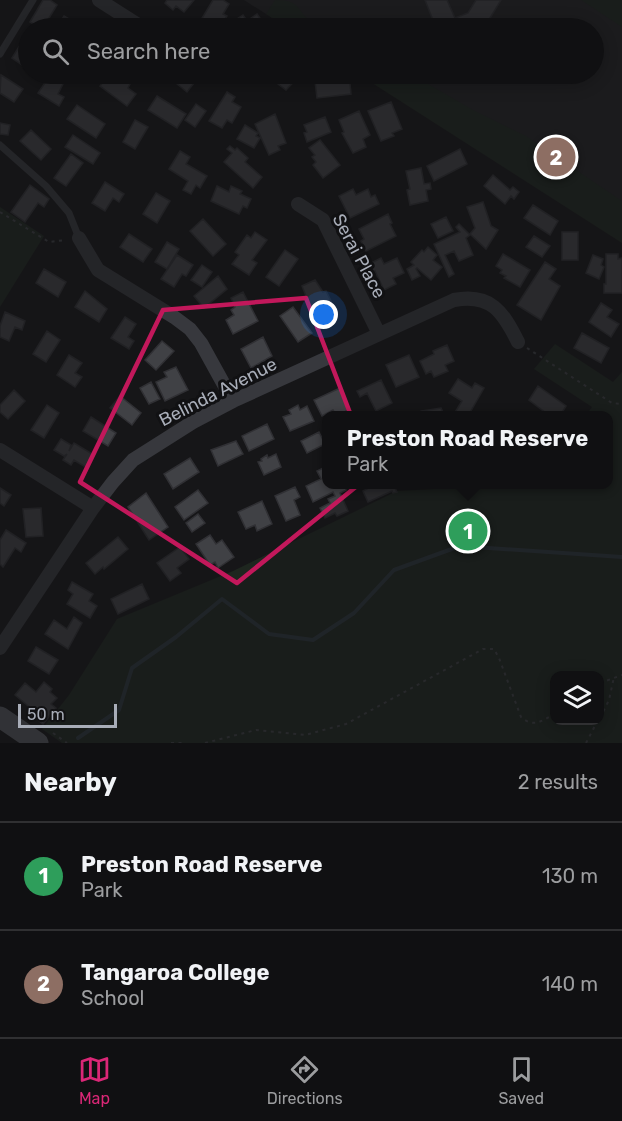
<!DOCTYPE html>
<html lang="en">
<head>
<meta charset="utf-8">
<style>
	:root { --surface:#101012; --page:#19191b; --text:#f1f3f6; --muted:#9c9d9f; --line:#303032; --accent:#db2777 }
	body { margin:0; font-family:Rubik,sans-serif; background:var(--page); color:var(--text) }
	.controls { position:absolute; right:18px; bottom:18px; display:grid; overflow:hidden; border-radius:12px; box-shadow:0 3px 15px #0003 }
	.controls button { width:54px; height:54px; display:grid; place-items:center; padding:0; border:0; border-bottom:2px solid var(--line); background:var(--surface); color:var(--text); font:30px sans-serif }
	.scale { position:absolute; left:18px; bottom:15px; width:99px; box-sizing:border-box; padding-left:6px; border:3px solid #a8adb8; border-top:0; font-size:16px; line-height:21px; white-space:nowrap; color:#a8adb8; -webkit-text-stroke:4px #111113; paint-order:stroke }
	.you { position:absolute; left:324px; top:315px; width:21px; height:21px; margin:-15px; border:4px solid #fff; border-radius:50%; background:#1a73e8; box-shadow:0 0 0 9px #1a73e833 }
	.badge { display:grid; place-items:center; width:39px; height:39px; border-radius:50%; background:var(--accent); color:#fff; font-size:20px; font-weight:700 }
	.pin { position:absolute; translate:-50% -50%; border:3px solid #fff; box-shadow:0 2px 6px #0006 }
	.popup { position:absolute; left:322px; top:411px; width:291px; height:78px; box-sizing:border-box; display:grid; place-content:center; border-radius:12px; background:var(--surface); filter:drop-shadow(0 2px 4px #0005); font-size:20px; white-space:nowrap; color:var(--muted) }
	.popup b { font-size:22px; color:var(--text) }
	.popup::after { content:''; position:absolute; left:50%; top:100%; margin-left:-12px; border:12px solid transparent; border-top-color:var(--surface) }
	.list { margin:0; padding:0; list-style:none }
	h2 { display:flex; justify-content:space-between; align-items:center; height:78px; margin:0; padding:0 24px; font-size:26px }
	h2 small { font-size:20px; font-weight:400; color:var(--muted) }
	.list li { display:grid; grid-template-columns:39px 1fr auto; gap:18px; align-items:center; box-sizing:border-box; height:108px; padding:0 24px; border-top:2px solid var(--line) }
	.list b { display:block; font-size:22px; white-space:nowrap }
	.list p { margin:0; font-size:20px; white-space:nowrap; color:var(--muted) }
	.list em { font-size:20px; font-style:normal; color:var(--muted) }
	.icon { flex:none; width:33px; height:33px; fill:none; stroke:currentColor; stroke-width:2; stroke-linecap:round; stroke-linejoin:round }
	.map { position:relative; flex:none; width:622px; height:743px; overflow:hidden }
	.search { position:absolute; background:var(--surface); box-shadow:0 3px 15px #0003; left:18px; right:18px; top:18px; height:66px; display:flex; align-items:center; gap:15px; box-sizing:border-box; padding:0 21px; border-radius:33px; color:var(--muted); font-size:22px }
	.sheet { height:294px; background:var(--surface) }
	nav { display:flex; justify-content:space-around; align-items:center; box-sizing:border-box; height:84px; border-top:2px solid var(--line); background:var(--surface); font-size:16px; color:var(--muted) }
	nav a { display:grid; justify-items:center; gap:3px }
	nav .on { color:var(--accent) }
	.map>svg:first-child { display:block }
	.built { fill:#222225 }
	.green { fill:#1e261f; fill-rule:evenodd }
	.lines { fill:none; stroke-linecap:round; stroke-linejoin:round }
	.stream { stroke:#2c353c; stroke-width:4 }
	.building { fill:#404145; stroke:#303034; stroke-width:1.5 }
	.path { stroke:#3d3f44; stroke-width:2; stroke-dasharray:3 4.5; stroke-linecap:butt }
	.service { stroke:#37383d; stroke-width:7 }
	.minor { stroke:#37383d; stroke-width:14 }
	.primary { stroke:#53555c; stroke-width:21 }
	.marked { fill:none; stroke:#c2185b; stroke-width:4.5; stroke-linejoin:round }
	.labels { text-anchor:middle; stroke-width:6; stroke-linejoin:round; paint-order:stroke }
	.street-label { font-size:18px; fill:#a8adb8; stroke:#111113 }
</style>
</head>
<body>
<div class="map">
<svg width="622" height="743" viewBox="0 0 622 743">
	<rect width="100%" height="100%" fill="#161618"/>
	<!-- built -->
	<path class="built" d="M244,0h378v240l-263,-166h235v-46h-306z"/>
	<!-- green -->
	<path class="green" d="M275,0c30,0 20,14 39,22 13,6 28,5 43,6h-69l-22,-14z
		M581,0h41v27z
		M358,74h47l18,7 50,29 53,26 96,65v42z
		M0,207l44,29 -44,71z
		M555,344l58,38 9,-10v371h-560l-20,-14 27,-34 48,-76 116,-48 164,-80 130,-7h82v-68l-23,-1 6,-8 -58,-38zM554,676h46v44h-46z"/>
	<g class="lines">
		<!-- stream -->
		<path class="stream" d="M78,738l41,-28 13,-42 44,-31 46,-38 47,35 44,6 41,-27 40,-43 66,-24 162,11"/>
	</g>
	<!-- building -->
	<path class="building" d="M43,0h7l7,5 -14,23h-3l-10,-6z
		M167,0h27l-10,12 -8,-6 -3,4 -8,-7z
		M213,0h10l6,4 -6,10 4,2 -8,12h-15l-6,-3z
		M425,0h22l8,18 13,-5 8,-13h25l-17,28h-48z
		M257,14l9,13 -30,1 2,-1 -4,-6 9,-6 4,6z
		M64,16l13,8 -3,4h-17z
		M20,45l8,5v19l-16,-11z
		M51,74h17l-10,20 6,3 -5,9 -21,-13z
		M114,74l16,10 -2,4 8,6 -9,12 -27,-20 6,-8 3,2z
		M176,74h25l-14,18 -16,-13z
		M280,74h21l-15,16 -12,-9z
		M334,74h15l2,20 -34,4 -2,-17 20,-2z
		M1,75l22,14 -9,13 -14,-9z
		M227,92l8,5 -3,5 9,5 -9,16 -5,-3 -5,8 -13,-7z
		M157,96l29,18 -9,14 -29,-18z
		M391,102l11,27 -10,4 2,3 -13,5 -13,-30z
		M196,104l10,7 -11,16 -10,-7z
		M77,105l28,19 -9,14 -29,-19z
		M359,111l11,24 -7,4 3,8 -13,6 -11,-20 2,-1 -5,-12z
		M275,114l11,29 -8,3 2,4 -11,5 -14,-31z
		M325,117l6,15 -24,10 -3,-9 3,-1 -3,-7z
		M135,120l13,7 -13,22 -12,-7z
		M0,123l10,2 -2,10 -8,-1z
		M245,125l13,8 -2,3 4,2 -6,10 -17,-9z
		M31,130l20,19 -10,11 -21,-19z
		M73,135l27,18 -7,11 -28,-17z
		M320,140l20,25 -17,13 -10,-13 3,-3 -4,-5 3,-2 -6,-7z
		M230,146l5,4 2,-2 11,10 -3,4 17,15 -9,11 -29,-26 8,-9 -5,-4z
		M460,149l7,15 -33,17 -7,-15z
		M180,151l10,6 -4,7 21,12 -7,12 -4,-3 -5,9 -8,-4 5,-9 -19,-12z
		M71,154l12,9 -17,23 -12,-8z
		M421,168l3,16 6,-1 1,6 -5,1 2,11 -18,4 -3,-15 3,-1 -4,-18z
		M493,175l17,15 3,-3 6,5 -5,7 -3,-3 -6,8 -21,-18z
		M105,182l19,12 -5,8 -6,-4 -8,13 -13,-8z
		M30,185l19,14 -5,8 -6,-4 -13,19 -14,-10z
		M217,186l12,6 2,-6 11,5 -2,3 11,5 -4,9 -4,-2 -4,8 -28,-13z
		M353,189l3,6 12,-6 3,8 4,-2 4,9 -29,14 -11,-22z
		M156,193l14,8 -13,22 -14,-9z
		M483,202l8,24 7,4 -12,19 -16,-15 5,-6 -8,-21z
		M533,205l25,16 -8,14 -26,-17z
		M388,214l4,9 -2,1 6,12 -30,15 -5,-10 3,-2 -5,-10z
		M446,217l7,14 -15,7 -7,-14z
		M203,219l23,25 -13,12 -23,-25z
		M459,224l11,11 -4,3 7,17 -14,6 -5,-10 -9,4 9,19 -5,3 -15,-33 26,-12 -4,-5z
		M255,232l12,8 -15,20 5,3 -8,12 -17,-11 7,-9 -4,-3 12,-17 4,3z
		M562,232h16v28h-16z
		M129,234l23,15 -9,13 -23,-15z
		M534,236l16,10 -8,11 -16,-10z
		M167,242l12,7 -12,20 -12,-7z
		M428,247l9,8 -4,5 9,7 -11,13 -14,-12 -1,1 4,7 -8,4 -5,-11 7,-4 -3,-3 11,-12 2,2z
		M285,250l13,9 -19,27 -13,-9z
		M503,254l27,16 -10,17 -16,-9 2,-2 -6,-3 2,-3 -6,-4z
		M606,254h12v5l4,-1v35h-18v-9h2z
		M177,255l16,10 -7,11 -4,-2 -8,13 -13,-8z
		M593,255l10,4 -2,6 3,2 -5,12 -13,-6z
		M381,258l3,6 13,-6 7,15 -11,5 3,6 -12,6 -9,-19 -2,2 -4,-9z
		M545,262l11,7 -7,10 11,7 -19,34 -24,-15z
		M202,265l10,7 -10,15 -11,-7z
		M44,269l22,13 -8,15 -22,-14z
		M218,276l9,13 -23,19 -10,-12z
		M315,280l8,12 3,-1 8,16 -20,9 -12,-30z
		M85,291l22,18 -8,13 -24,-15z
		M243,292l15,29 -25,13 -7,-14 8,-5 -3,-5 4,-3 -4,-9z
		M601,303l11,7 -5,7 12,7 -8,13 -22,-15z
		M293,307l19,26 -14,9 -18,-26z
		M5,312l20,9 -3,9 -7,-3 -6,14 -9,-4v-11z
		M125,317l11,7 -8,13 6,4 -5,8 -18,-11z
		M47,331l13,9 -14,22 -13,-8z
		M582,333l27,15 -8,15 -27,-15z
		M263,337l9,19 -21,12 -10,-19z
		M162,341l12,10 -18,19 -11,-10z
		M447,345l7,16 -9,4 3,6 -14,6 -3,-6 -5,3 -6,-13 14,-7 -1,-3z
		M69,355l13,8 -7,10 7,4 -7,10 -18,-12z
		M409,355l10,22 -23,10 -10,-22z
		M176,367l12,23 -23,11 -9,-19 11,-5 -3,-5z
		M458,379l14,9 3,-5 9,5 -16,28 -14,-2 8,-13 -13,-8z
		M381,380l11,23 -16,8 -9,-18 -7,4 -3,-6z
		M151,382l9,17 -11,5 -9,-16z
		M538,386l28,20 -6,10h-10l-21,-16z
		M340,388l10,21 -13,7 -4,-6 -11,6 -8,-16z
		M14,390l11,11 -17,18 -8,-7v-7z
		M120,396l21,17 -9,12 -22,-17z
		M47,405l12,8 -15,25 -13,-8z
		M298,405l2,5 7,-4 7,15 -24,10 -7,-14 8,-3 -2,-4z
		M441,408l4,8h-23l-1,-5z
		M91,417l25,16 -8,13 -25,-15z
		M267,424l7,15 -25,12 -7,-15z
		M319,432l6,12 -18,9 -6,-12z
		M61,439l10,6 -2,6 5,-8 20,12 -7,13 -13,-8 -3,5 -8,-5 4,-6 -3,2 -10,-6z
		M236,441l7,13 -25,12 -7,-16z
		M276,454l5,13 -17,8 -6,-13 4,-1 -1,-2 6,-4 1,3z
		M190,458l9,14 -26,17 -9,-15z
		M327,466v18h17l2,6 -6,3 8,18 -11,5 -2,-3 -10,5 -5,-10 10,-5 -2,-4 7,-3 -2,-4 -20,10 -7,-16 15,-7 -4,-8z
		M375,484h18l4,8 -4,1 -1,-2 -24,11 -5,-11z
		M295,487l5,10 -6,3 6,15 -14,6 -11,-25z
		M0,488l11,7 -7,11 -4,-3z
		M198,490l10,13 -24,17 -9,-13z
		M146,493l22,34 -19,13 -21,-33z
		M262,501l10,23 -15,7 -2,-6 -9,4 -8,-17z
		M41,508l2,28 -17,1 -3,-28z
		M198,514l7,9 -13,9 -6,-9z
		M6,530l20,13 -5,9 -6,-4 -12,19 -3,-3v-24z
		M210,535l6,9 6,-4 12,17 -16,11 -3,-6 -5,3 -14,-21z
		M118,537l10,12 -24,20 -1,-2 -8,7 -9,-11z
		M180,547l9,12 -12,9 4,5 -11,8 -13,-18z
		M72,582l21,12 -4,7 8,5 -7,12 -23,-14 6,-10 -5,-4z
		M142,584l7,15 -31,15 -7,-15z
		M74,617l8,6 -14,26 -23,-15 9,-14 13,9z
		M36,647l22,13 -9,14 -21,-13z
		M44,682l8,7 -2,3 7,6 -6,6 5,4 -13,16 -13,-10 3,-4 -18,-15 10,-12 11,9z"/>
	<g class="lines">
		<!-- path -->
		<path class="path" d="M0,212l49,30 17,-2
			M527,348l85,55 10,1
			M600,683l22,-8
			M600,718l9,-18 5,-23
			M53,733l14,10
			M171,743h12
			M205,743l51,-13 49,5 41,-11 137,-75h11l5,9 22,59c12,11 21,4 33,-3
			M586,743l12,-23"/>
		<!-- service -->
		<path class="service" d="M0,54l33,-54
			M0,145l46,41 23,27 10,25"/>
		<!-- minor -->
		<path class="minor" d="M99,0l39,25 2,3
			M298,204l25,16 56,114
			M79,238l19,32 76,47 16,12 11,14 32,58
			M0,450l93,58
			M0,648l93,-140 20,-26 20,-22 60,-38 40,-21 221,-101c37,-7 49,12 64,42"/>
		<!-- primary -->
		<path class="primary" d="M0,717l38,26"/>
	</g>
	<!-- marked area -->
	<path d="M0 0H622V743H0ZM306,298l67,175 -136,110 -157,-101 83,-172z" fill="#161618" fill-opacity=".55" fill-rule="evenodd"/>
	<path class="marked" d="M306,298l67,175 -136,110 -157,-101 83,-172z"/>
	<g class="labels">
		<!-- street labels -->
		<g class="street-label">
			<text transform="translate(359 256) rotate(62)" y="6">Serai Place</text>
			<text transform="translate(218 392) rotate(-27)" y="6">Belinda Avenue</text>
		</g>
	</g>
</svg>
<div class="controls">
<button><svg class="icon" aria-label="layers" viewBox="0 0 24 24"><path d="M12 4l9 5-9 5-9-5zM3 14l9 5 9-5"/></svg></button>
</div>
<div class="scale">50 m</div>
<div class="you"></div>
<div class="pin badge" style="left:468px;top:531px;background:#2e9e5b">1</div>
<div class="popup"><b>Preston Road Reserve</b>Park</div>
<div class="pin badge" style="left:556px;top:157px;background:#8d6e63">2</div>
<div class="search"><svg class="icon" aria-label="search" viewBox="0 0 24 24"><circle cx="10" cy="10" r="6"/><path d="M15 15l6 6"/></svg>Search here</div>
</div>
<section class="sheet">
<h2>Nearby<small>2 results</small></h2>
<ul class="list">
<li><span class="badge" style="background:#2e9e5b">1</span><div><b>Preston Road Reserve</b><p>Park</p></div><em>130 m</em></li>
<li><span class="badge" style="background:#8d6e63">2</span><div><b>Tangaroa College</b><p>School</p></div><em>140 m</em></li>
</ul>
</section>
<nav>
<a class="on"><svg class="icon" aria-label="map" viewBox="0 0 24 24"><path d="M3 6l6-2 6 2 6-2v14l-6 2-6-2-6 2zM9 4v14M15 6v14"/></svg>Map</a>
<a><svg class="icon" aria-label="directions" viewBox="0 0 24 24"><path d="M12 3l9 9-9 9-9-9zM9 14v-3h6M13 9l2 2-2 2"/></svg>Directions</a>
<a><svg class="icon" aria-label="saved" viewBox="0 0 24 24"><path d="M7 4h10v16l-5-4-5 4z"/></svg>Saved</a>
</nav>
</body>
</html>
